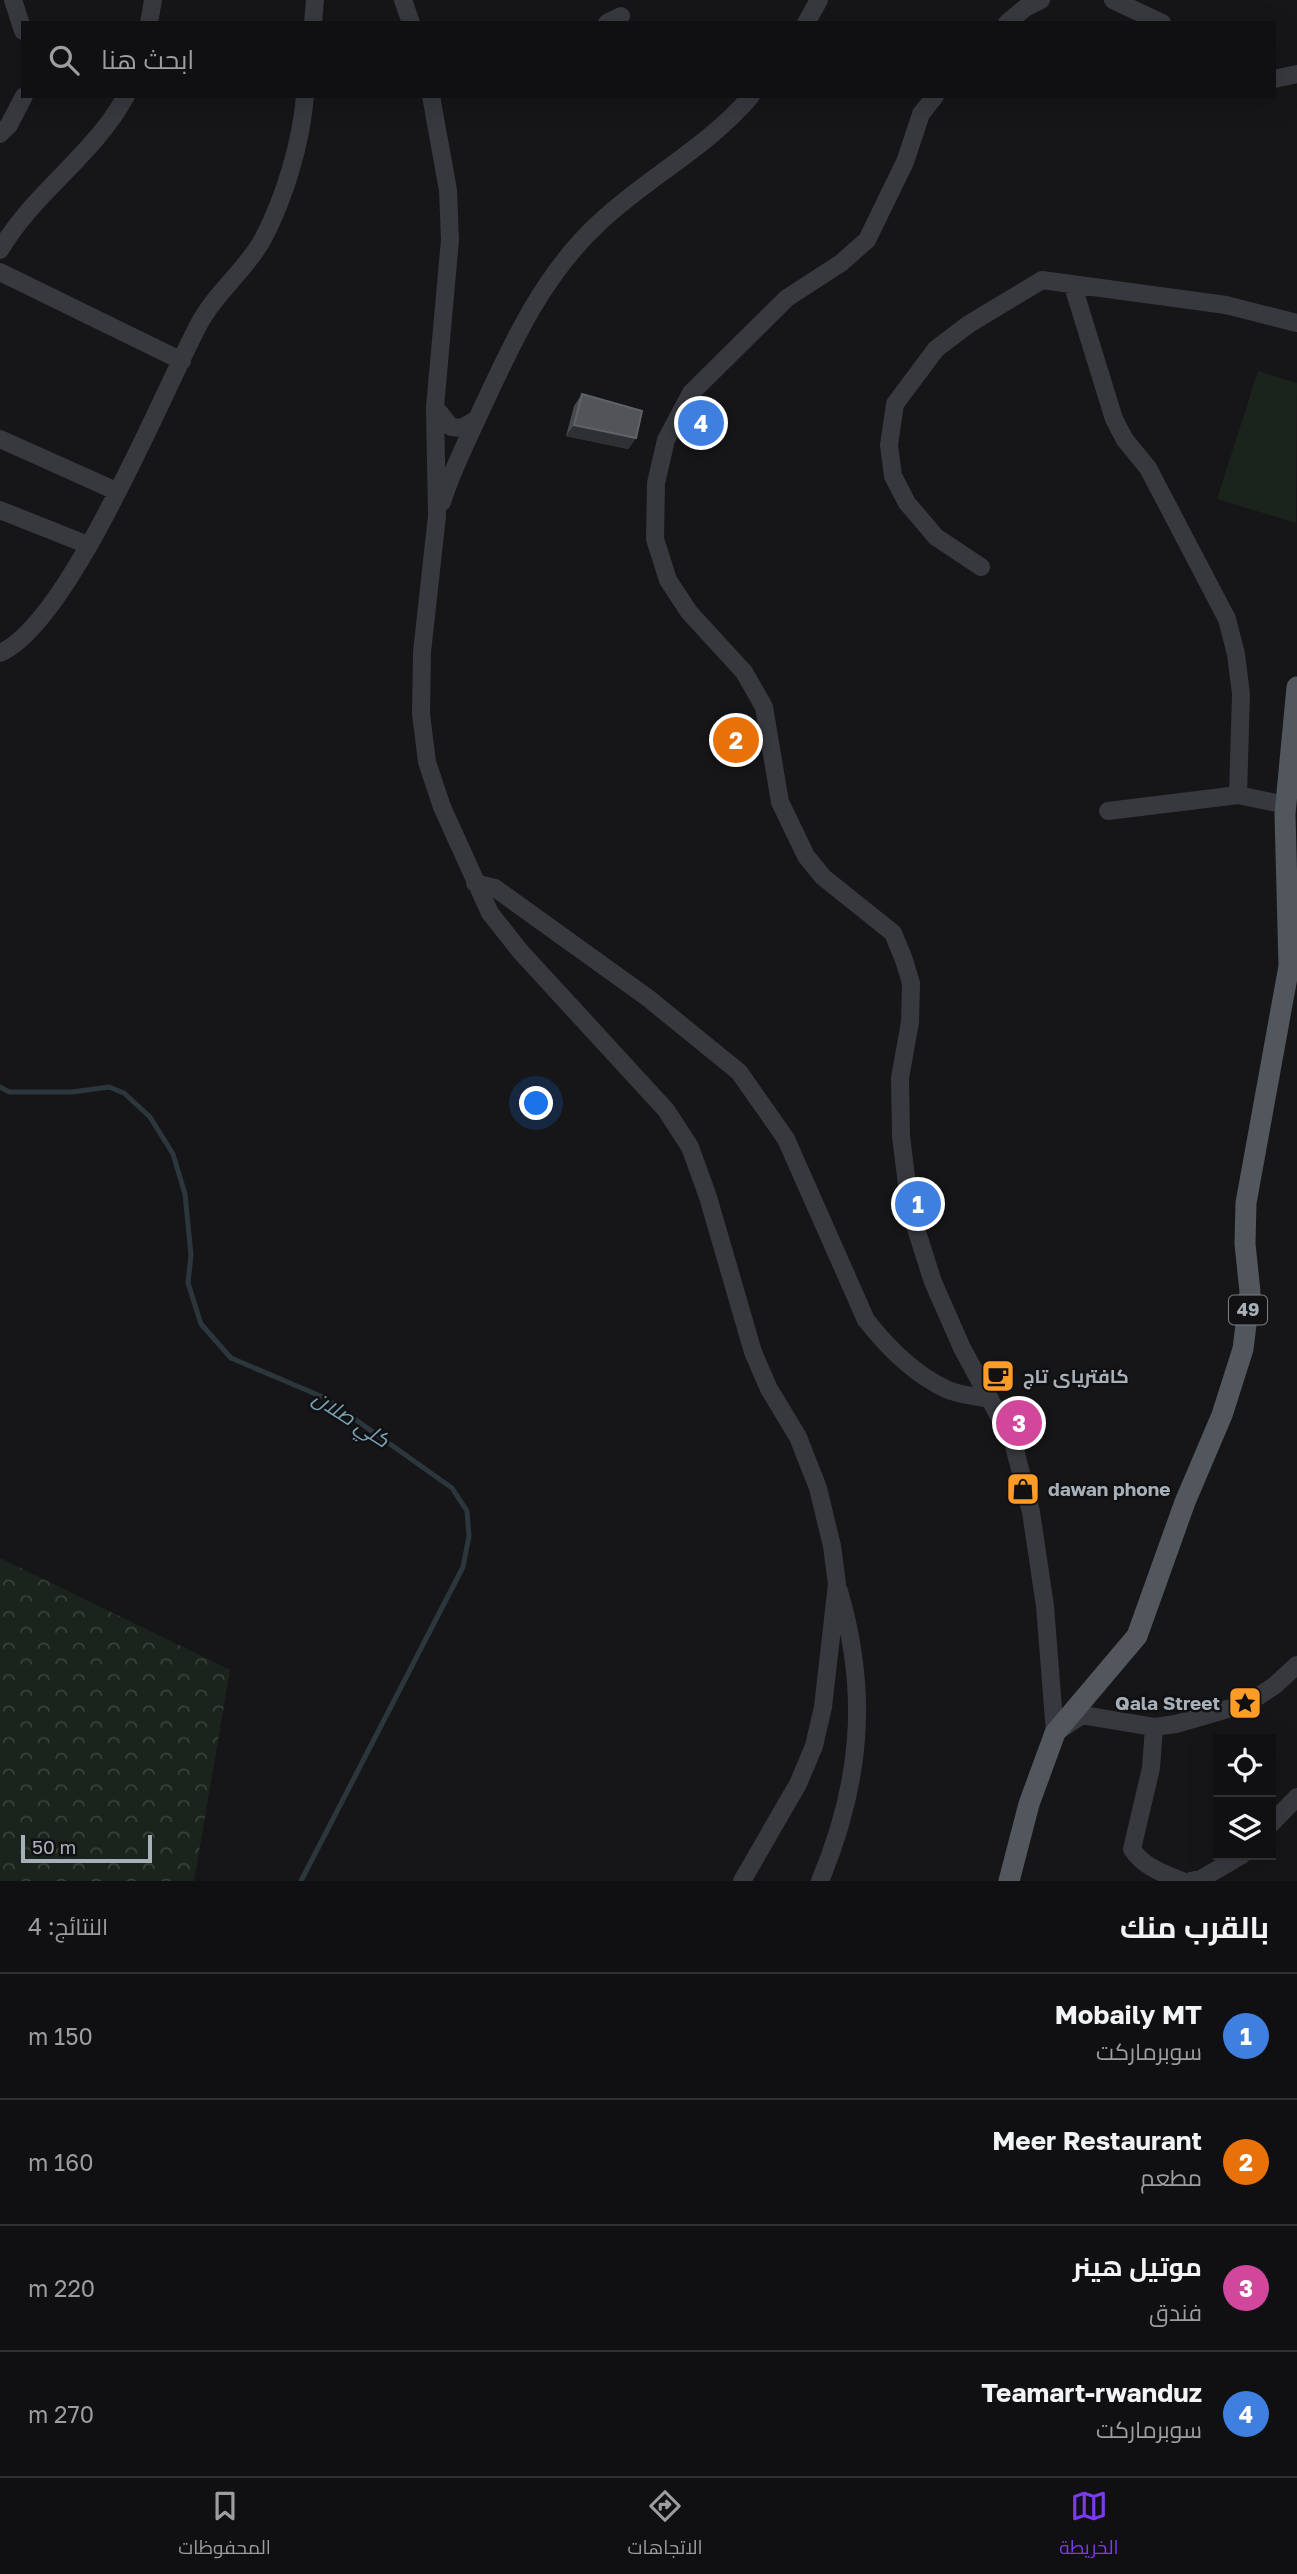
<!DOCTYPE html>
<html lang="ar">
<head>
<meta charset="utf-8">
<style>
	:root { --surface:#101012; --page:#19191b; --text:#f1f3f6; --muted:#9c9d9f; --line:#303032; --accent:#7c3aed }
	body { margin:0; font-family:"Golos Text",Cairo,sans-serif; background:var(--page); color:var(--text); direction:rtl }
	.controls { position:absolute; right:21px; bottom:21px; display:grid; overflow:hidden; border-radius:0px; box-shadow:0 7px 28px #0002 }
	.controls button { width:63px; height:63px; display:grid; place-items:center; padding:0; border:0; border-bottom:2px solid var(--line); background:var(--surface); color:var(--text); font:35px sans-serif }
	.scale { position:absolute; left:21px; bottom:18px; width:131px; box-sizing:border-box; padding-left:7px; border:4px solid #a7afb9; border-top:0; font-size:19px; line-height:24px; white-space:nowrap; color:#a7afb9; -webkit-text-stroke:5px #111113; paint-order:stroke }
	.you { position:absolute; left:537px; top:1104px; width:24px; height:24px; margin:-18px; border:5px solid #fff; border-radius:50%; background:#1a73e8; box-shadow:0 0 0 10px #1a73e833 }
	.badge { display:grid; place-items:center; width:46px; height:46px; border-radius:50%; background:var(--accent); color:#fff; font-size:23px; font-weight:700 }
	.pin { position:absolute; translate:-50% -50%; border:4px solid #fff; box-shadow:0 2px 7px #0006 }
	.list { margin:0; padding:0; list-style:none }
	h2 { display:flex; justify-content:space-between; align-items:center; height:91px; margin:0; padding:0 28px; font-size:30px }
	h2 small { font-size:23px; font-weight:400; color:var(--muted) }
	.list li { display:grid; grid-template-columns:46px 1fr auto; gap:21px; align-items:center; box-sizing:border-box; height:126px; padding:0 28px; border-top:2px solid var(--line) }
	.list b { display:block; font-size:26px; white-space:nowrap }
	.list p { margin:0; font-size:23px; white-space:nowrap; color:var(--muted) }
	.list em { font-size:23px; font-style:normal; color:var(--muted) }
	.icon { flex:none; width:38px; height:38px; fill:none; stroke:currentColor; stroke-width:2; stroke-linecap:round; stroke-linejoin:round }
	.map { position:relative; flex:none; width:1297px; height:1881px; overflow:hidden; direction:ltr }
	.search { position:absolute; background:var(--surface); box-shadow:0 7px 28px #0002; left:21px; right:21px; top:21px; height:77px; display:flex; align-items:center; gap:18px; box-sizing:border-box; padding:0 24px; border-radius:0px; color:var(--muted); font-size:26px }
	.sheet { height:595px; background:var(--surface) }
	nav { display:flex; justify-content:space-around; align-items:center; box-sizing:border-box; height:98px; border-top:2px solid var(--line); background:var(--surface); font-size:19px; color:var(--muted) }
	nav a { display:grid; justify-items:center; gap:4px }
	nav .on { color:var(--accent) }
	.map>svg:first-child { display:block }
	.forest { fill:url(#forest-crowns) }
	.pitch { fill:#1b241c }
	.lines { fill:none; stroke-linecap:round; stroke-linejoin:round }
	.stream { stroke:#2b373d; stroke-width:5 }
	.minor { stroke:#37393e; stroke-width:18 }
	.major { stroke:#52565d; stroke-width:21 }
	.wall { fill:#47494d }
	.shaded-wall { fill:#2f3033 }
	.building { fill:#525459; stroke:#5f6268; stroke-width:2 }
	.labels { text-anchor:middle; stroke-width:5; stroke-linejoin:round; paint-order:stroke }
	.shield { fill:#111113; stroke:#7a8087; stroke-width:2 }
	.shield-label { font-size:18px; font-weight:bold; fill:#a7afb9 }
	.poi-label { font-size:19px; font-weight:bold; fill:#a7afb9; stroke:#111113; text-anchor:start }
	.water-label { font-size:21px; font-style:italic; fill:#7ba3b7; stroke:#111113 }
</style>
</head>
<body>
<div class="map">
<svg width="1297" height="1881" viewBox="0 0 1297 1881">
	<defs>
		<pattern id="forest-crowns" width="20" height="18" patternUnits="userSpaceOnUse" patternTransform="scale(1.75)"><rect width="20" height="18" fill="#1b241c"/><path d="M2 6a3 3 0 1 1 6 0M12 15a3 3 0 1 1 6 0" fill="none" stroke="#39413b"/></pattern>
	</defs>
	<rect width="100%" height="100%" fill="#161618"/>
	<!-- forest -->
	<path class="forest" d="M0,1558l230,112 -36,211h-194z"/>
	<!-- pitch -->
	<path class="pitch" d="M1258,371l39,12 -1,140 -79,-24z"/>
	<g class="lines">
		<!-- stream -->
		<path class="stream" d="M0,1087l9,5h63l37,-5 15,6 26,24 23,37 12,40 6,61 -3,28 13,41 30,34 94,40 127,90 15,23 2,25 -6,31 -162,314"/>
		<!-- minor -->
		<path class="minor" d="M13,0l10,31
			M403,0l8,23
			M1113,0l49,23
			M149,23l4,-23
			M313,23l2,-23
			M607,23l14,-7
			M806,23l13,-23
			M1007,23l18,-15 16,-8
			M1274,79l23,-5
			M431,96l17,94 2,50 -15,167 2,109 -15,136 -1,62 6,48 15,45 48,106 30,38 146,159 24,37 18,50 45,155 16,37 29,48 20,51 14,58 5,38 -14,123 -9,39 -16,38 -56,97
			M935,96l-14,18 -16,48 -38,78 -26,23 -54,35 -96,95 -25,47 -10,43 -1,56 13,41 21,32 55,60 20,35 16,95 26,54 17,21 70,56 11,27 7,23 -1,39 -10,56 1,58 9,74 23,72 29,66 51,94 18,70 14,94 10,127
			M0,134l9,-9 15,-29
			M0,250c34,-58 93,-94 126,-154
			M0,272l182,89
			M1073,286l41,133 11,21 23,28 79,151 9,35 5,40 -3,101
			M435,407l16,20 11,1 15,-9
			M0,439l116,52
			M442,502c9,-29 22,-55 35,-83 33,-71 64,-143 123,-197 48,-45 108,-75 151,-126
			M0,510l88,35
			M981,567l-45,-30 -29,-34 -14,-27 -4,-31 6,-41 41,-55 33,-25 73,-44 184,25 71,18
			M0,653c69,-29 161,-257 199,-329 17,-32 47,-54 64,-85 22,-42 38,-96 42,-143
			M1108,811l130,-16 48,10
			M475,883l20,5 153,110 91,74 47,67 80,181c22,28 48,54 80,69 12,6 30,7 44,10
			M1064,1727l18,-12 72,12 22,-3 72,-21 26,-17 23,-21
			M1154,1727l-3,41 -19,81c10,17 32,25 50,32
			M1271,1824l26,-27
			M820,1881c41,-98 49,-188 19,-290
			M1190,1881l11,-2 41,-24"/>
		<!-- major -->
		<path class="major" d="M1009,1881l20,-77 26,-71 82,-97 48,-134 37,-87 21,-66 7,-57 -5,-48 1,-41 43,-237 -4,-152 12,-127"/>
	</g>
	<!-- wall -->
	<path class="wall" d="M582,394l54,44 -8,11 -62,-13 8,-30z"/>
	<!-- shaded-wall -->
	<path class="shaded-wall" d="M574,425l62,13 -8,11 -62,-13z"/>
	<!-- building -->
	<path class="building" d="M582,394l60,17 -6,27 -62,-13z"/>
	<!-- icons -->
	<defs>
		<symbol id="cafe-square" viewBox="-11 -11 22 22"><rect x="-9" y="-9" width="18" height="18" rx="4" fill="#ff9b27" stroke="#111113"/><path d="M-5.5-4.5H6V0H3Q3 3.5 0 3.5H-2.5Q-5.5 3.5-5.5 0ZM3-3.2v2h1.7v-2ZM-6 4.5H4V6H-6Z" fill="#111"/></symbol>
		<symbol id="shop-square" viewBox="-11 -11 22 22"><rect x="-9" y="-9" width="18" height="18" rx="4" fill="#ff9b27" stroke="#111113"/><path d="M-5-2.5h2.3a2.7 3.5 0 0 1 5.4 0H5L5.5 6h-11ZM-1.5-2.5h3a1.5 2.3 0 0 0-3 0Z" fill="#111"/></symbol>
		<symbol id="sight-square" viewBox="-11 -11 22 22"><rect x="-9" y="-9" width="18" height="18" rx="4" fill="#ff9b27" stroke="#111113"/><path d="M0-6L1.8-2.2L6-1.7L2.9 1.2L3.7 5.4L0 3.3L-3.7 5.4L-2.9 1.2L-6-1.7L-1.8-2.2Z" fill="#111"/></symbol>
	</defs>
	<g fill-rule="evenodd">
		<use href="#cafe-square" x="979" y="1357" width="38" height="38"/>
		<use href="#shop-square" x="1004" y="1470" width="38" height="38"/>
		<use href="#sight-square" x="1226" y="1684" width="38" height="38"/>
	</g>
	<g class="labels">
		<!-- shield labels -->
		<rect class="shield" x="1229" y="1295.5" width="38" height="29" rx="5"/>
		<g class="shield-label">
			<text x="1248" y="1316">49</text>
		</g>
		<!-- poi labels -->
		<g class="poi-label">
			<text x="1023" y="1383">کافتریای تاج</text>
			<text x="1048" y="1496">dawan phone</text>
			<text x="1220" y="1710" text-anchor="end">Qala Street</text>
		</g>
		<!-- water labels -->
		<g class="water-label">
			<text transform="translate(351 1419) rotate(33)" y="7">كلي صلان</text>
		</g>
	</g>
</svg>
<div class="controls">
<button><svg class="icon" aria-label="locate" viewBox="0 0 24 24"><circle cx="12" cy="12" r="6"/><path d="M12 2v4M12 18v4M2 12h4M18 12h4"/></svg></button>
<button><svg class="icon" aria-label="layers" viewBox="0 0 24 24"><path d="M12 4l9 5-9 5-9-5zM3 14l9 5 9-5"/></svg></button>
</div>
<div class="scale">50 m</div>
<div class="you"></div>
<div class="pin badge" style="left:918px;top:1204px;background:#3f7fe0">1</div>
<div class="pin badge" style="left:736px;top:740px;background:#e8710a">2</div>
<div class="pin badge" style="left:1019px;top:1423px;background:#d1479c">3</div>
<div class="pin badge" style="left:701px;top:423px;background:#3f7fe0">4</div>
<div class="search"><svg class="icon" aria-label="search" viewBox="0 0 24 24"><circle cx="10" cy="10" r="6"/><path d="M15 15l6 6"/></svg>ابحث هنا</div>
</div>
<section class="sheet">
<h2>بالقرب منك<small>النتائج: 4</small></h2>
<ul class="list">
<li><span class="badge" style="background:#3f7fe0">1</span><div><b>Mobaily MT</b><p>سوبرماركت</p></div><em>150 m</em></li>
<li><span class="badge" style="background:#e8710a">2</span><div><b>Meer Restaurant</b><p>مطعم</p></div><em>160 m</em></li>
<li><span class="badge" style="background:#d1479c">3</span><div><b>موتيل هينر</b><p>فندق</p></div><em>220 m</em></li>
<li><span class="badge" style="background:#3f7fe0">4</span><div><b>Teamart-rwanduz</b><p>سوبرماركت</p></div><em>270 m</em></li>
</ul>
</section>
<nav>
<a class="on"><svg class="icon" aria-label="map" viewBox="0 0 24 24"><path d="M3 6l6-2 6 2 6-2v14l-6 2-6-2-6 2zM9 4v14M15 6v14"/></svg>الخريطة</a>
<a><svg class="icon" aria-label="directions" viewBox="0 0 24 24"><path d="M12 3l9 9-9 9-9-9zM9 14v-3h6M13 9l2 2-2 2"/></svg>الاتجاهات</a>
<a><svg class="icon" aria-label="saved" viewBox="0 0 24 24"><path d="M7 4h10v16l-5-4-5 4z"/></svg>المحفوظات</a>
</nav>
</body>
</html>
